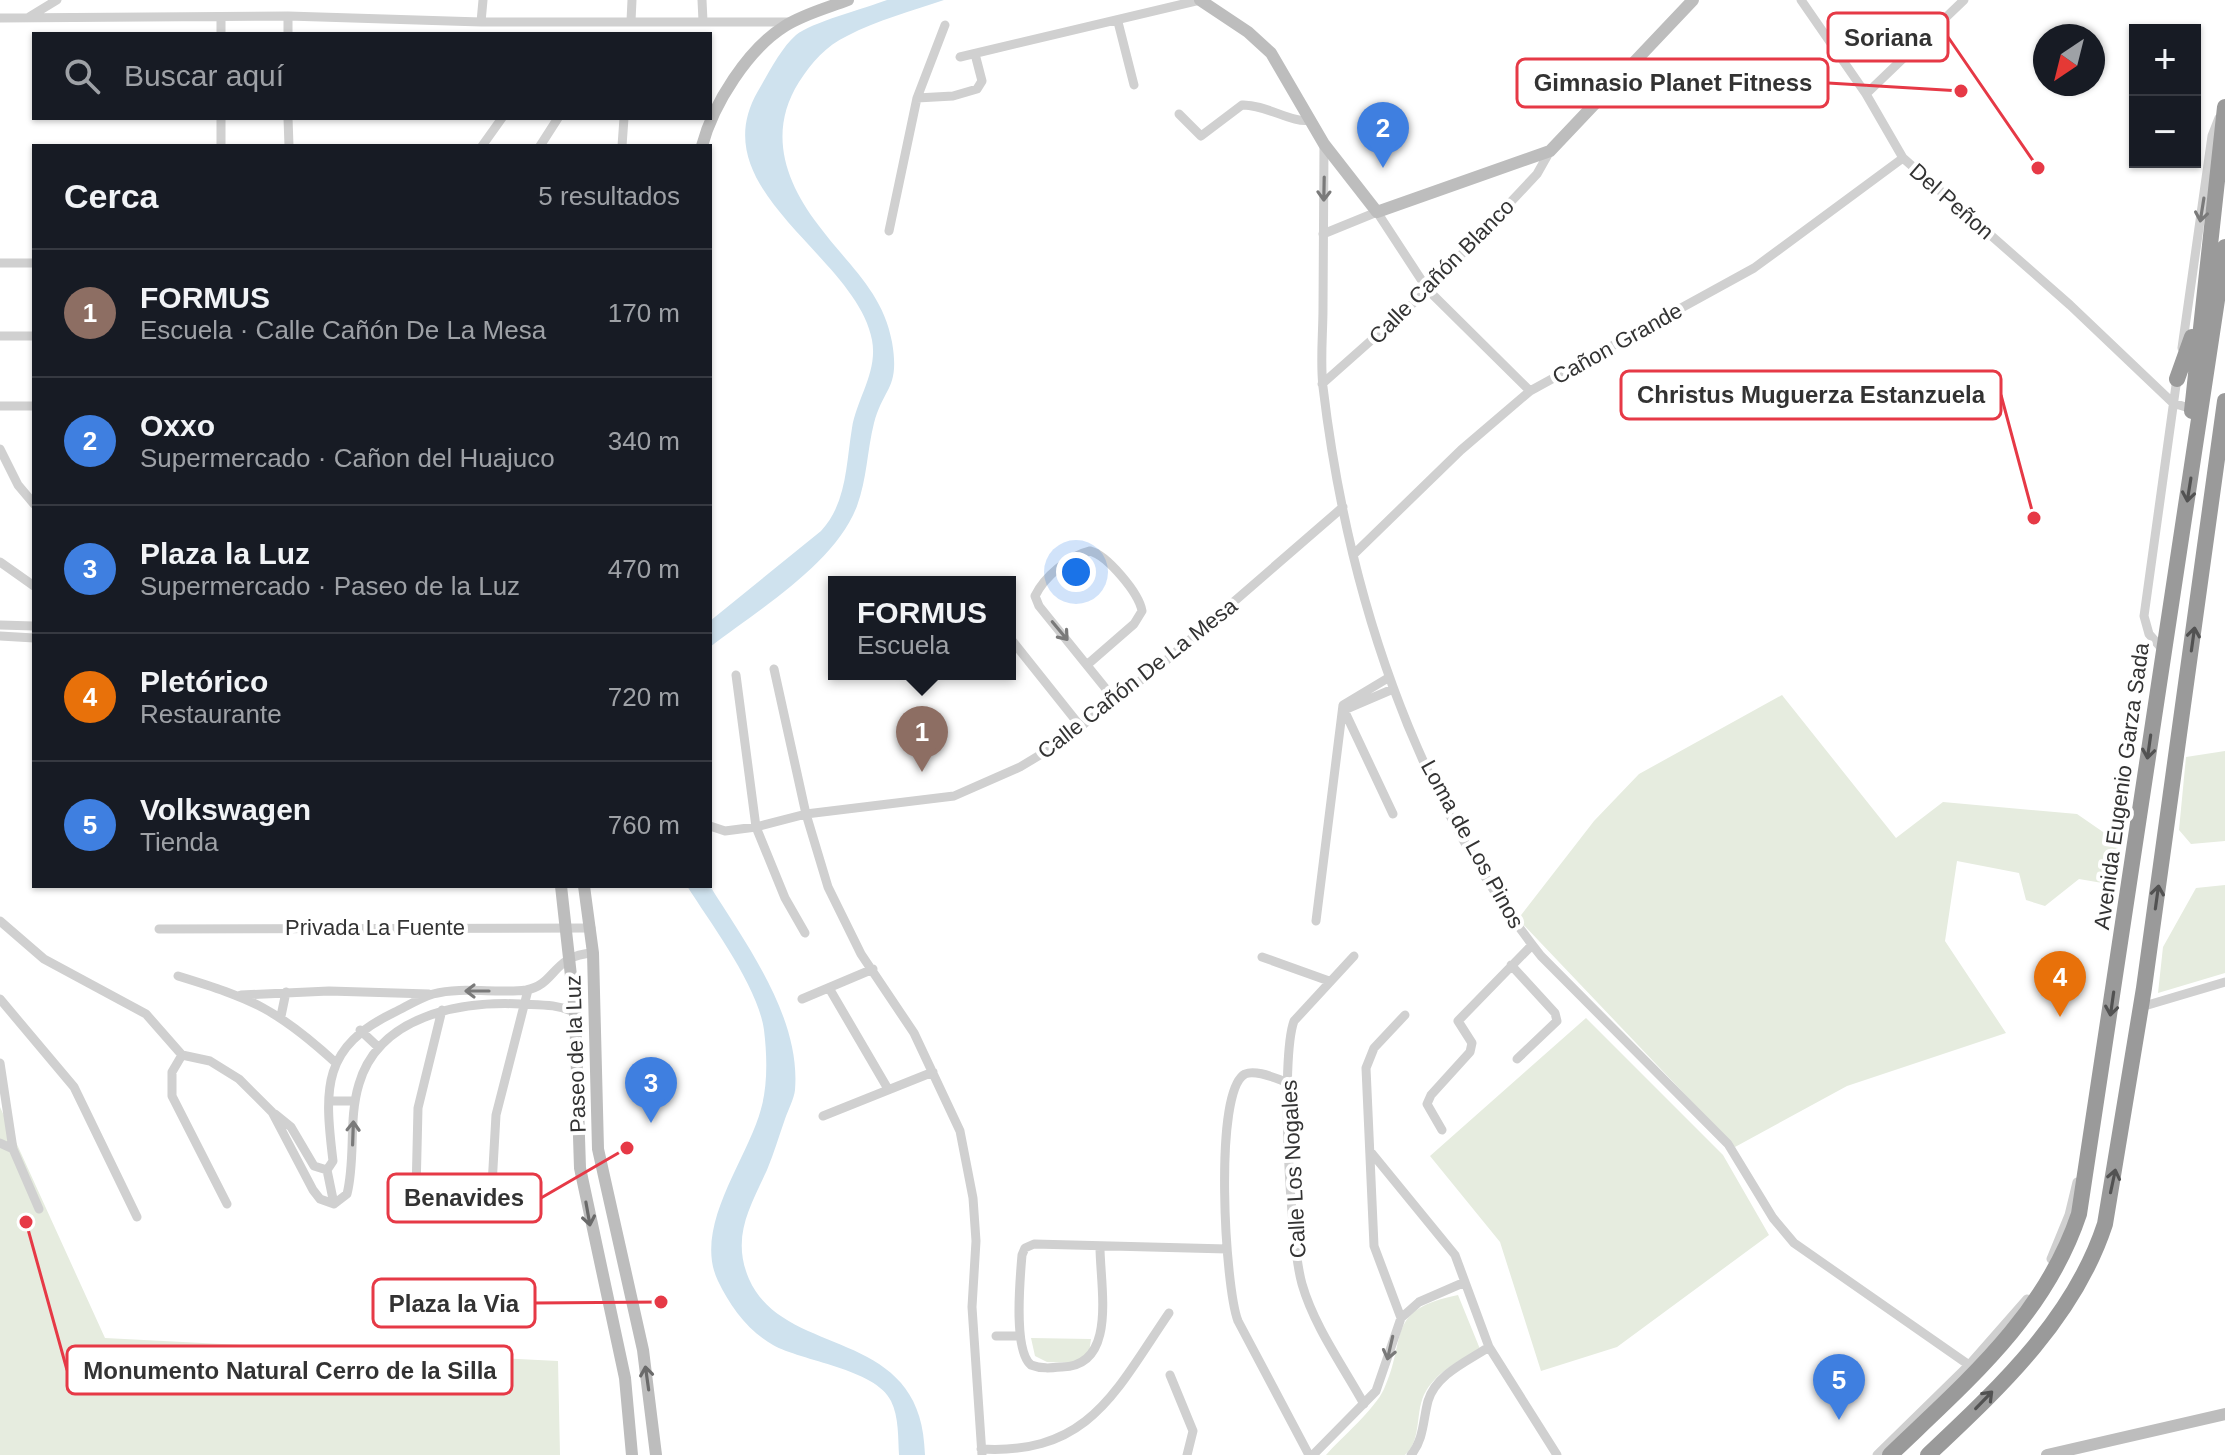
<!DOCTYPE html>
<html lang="es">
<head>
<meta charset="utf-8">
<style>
	:root { --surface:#171b24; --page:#20242c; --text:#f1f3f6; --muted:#9ea1a6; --line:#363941; --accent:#e63946 }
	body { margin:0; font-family:Helvetica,sans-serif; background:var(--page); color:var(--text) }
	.controls { position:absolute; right:24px; top:24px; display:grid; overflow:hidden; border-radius:0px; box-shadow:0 2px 6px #0004 }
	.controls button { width:72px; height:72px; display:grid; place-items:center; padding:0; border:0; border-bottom:2px solid var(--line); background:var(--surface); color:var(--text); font:40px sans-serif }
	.compass { position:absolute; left:2033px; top:24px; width:72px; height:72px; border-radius:50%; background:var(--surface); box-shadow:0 2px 6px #0004; rotate:215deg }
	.you { position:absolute; left:1076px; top:572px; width:28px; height:28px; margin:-20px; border:6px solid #fff; border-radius:50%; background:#1a73e8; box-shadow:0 0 0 12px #1a73e833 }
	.badge { display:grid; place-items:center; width:52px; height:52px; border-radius:50%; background:var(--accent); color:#fff; font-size:26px; font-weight:700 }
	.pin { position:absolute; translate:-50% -66px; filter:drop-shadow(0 2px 4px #0008) }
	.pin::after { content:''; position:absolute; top:42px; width:28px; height:24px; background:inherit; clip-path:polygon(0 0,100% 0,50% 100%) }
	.popup { position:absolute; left:828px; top:576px; width:188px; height:104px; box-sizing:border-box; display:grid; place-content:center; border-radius:0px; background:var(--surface); filter:drop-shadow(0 2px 6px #0005); font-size:26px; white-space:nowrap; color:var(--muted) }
	.popup b { font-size:30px; color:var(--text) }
	.popup::after { content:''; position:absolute; left:50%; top:100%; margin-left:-16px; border:16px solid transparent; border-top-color:var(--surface) }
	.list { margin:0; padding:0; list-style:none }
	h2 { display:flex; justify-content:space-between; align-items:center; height:104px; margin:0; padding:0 32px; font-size:34px }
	h2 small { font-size:26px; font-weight:400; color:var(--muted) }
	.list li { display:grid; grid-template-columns:52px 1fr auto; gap:24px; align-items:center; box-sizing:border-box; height:128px; padding:0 32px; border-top:2px solid var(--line) }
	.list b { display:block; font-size:30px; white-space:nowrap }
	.list p { margin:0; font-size:26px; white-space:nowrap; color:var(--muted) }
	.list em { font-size:26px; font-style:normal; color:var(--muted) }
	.icon { flex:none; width:44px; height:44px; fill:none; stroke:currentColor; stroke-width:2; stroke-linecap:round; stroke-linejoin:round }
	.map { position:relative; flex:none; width:2225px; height:1455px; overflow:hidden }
	.search { position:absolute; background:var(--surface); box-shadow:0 2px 6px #0004; left:32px; top:32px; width:680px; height:88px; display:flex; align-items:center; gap:20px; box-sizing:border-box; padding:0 28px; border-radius:0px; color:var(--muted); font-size:30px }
	.panel { position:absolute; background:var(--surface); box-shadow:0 2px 6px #0004; left:32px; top:144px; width:680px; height:744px; border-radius:0px }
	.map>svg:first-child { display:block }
	.green { fill:#e6ecdf }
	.water { fill:#cfe2ee }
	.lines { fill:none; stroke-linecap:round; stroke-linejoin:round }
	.street { stroke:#d0d0d0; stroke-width:9 }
	.secondary { stroke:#bdbdbd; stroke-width:12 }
	.highway { stroke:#9a9a9a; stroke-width:16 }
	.oneway { stroke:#7a7a7a }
	.oneway2 { stroke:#525252 }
	.oneway3 { stroke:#6a6a6a }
	.labels { text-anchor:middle; stroke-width:8; stroke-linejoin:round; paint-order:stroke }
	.street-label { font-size:22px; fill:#333; stroke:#fff }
	.leader { fill:none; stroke:#e63946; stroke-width:3 }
	.callout-dot { fill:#e63946; stroke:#fff; stroke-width:3 }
	.callout { fill:#fff; stroke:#e63946; stroke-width:3 }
	.callout-label { font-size:24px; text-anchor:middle; font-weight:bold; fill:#333 }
</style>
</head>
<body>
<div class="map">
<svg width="2225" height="1455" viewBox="0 0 2225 1455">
	<rect width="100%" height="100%" fill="#fff"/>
	<!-- green -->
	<path class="green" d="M1782,695l114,143 47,-36 134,12 42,29 -5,42 -35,-6 -34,27 -19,-6 -7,-27 -62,-12 -12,80 61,92 -159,53 -112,61 -217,-228 76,-98 45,-47z
		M2225,751v90l-34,3 -12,-14 7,-73z
		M2225,885v88l-67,20 5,-46 33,-59z
		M1586,1018l137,137 46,80 -152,112 -76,24 -41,-129 -70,-86z
		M0,1107l105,231 453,23 2,94h-560z
		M1458,1295l22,54c-20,11 -42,22 -54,42 -12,20 -3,47 -21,64h-79c15,-17 49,-46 58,-66 24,-52 0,-79 74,-94z
		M1031,1338l60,1 -2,14 -11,10 -31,-1 -12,-6z"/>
	<!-- water -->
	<path class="water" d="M887,0h57c-32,11 -67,20 -97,36 -21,10 -35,26 -48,46 -31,49 -15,99 20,144 29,39 64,66 73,116 8,47 -8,44 -18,81 -7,28 -7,56 -17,83 -22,58 -98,103 -147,141v-26l111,-90c26,-28 25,-67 31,-103 5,-30 26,-56 20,-88 -16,-85 -172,-149 -114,-249 10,-17 23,-43 38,-56 14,-12 70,-27 91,-35z
		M687,886h23c36,58 91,131 85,204 -1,9 -7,20 -10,29 -6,17 -11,34 -18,51 -17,37 -36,67 -18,109 36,82 174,45 176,176h-26c-1,-17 0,-38 -8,-54 -15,-32 -90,-40 -118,-56 -25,-14 -43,-39 -55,-64 -26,-54 30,-122 43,-172 7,-25 6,-54 3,-79 -6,-44 -53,-106 -77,-144z"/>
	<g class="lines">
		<!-- street -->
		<path class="street" d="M702,0l1,21
			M1801,0l65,94 37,64 167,147 103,98 19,6
			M288,16v18
			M29,17l28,-17
			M0,18l288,-2 193,6h311
			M221,18v16
			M631,21l1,-21
			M481,22l2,-22
			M1118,22l16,63
			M960,57l240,-57
			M1866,94l98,-94
			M917,98l36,-2 24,-7 5,-8 -7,-27
			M1179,114l22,22 41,-31c23,-1 51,19 68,15
			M221,118v28
			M288,118l1,28
			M1324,145c0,54 -1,109 -1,163 0,26 -3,53 0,79 24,202 90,408 218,569l187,188 45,74 21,25 175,122
			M482,146l20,-28
			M540,146l18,-28
			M622,146l2,-28
			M889,231l28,-133 28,-73
			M1323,234l54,-22 51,78 102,101
			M0,263h34
			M0,336h34
			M2182,348l30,-212 7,-18
			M1322,384l106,-94 109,-116 13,-23
			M0,406h34
			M0,449l18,36 16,19
			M1353,555l108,-105 69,-59 224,-123 149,-110
			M0,562l34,24
			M0,625l34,1
			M0,636l34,2
			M1010,638l71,89
			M2163,650l-14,-16 -5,-18 33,-238
			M1088,664l46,-40 8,-13c-3,-18 -35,-56 -52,-60 -21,5 -46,26 -55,45l4,10 76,94
			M774,669l32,145 22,73 33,67 53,79 46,98 13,67 3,43 -4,66 10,148
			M736,675l20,152 29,71 20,35
			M1344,710l49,104
			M1344,710l49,-21
			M710,826l15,5 31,-4 50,-13 148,-18 66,-29 38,-23 104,-80 181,-157
			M0,921l44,38 102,55 36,41 28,6 29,18 33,33 41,78 7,9 14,5 13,-10c9,-36 1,-74 12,-110 20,-68 100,-83 162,-80 20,1 35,0 54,8
			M1316,921l27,-216 45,-27
			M159,929l432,-1
			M1354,956l-60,65c-14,38 -4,221 8,263 12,42 41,82 62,120
			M1262,957l67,24
			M1511,965l44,48 2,8 -40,38
			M178,976c75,23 99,33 158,87
			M829,988l59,101
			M241,995l88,-4 100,3
			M0,999l74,88 63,130
			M802,999l71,-30
			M2141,1007l84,-25
			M281,1016l5,-24
			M360,1030l17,16
			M182,1055l-10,17v24l55,108
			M0,1063l13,86 26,60
			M1287,1082c-10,-3 -31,-13 -42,-8 -32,17 -20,214 -7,247l71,134
			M331,1101h24
			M275,1114l16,13 23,39 13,4
			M823,1116l110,-44
			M1442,1130l-15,-26 4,-9 39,-43 2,-9 -14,-22 74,-76
			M0,1143l13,6
			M1370,1151l85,104 34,92 68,108
			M327,1170l6,-9c-9,-74 -11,-114 62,-149 12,-6 25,-14 38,-18 30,-8 63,0 93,-4 30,-5 26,-35 67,-37
			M327,1170l7,34
			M416,1192l2,-84 24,-98
			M491,1203l5,-88 32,-125
			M1100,1247c0,39 18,119 -38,120 -11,1 -21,2 -31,-2 -18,-15 -11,-86 -9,-110l3,-7 9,-4 193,5
			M2051,1259l18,-44 8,-33
			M1401,1318l-27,-72 -8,-178 8,-20 31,-33
			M996,1336h24
			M1170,1375l23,56 -6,24
			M981,1449c108,6 134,-57 188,-136
			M1313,1455l63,-64 25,-73 18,-16 46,-20
			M1411,1455c13,-16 12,-35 17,-54 8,-27 40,-40 61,-54
			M1877,1455l92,-90 58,-66"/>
		<!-- secondary -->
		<path class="secondary" d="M1200,0l48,32 23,21 53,91 53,68 173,-61 143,-151
			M702,146c11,-42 46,-97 83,-120 19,-12 42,-18 63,-26
			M561,886l14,126 5,156 45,210 7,77
			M584,886l9,67 5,196 45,201 13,105
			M2047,1455l178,-41"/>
		<!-- highway -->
		<path class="highway" d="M2177,379l15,-42
			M2192,411l33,-304
			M1890,1455c76,-73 155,-139 189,-241l146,-967
			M1928,1455c71,-67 146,-136 177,-231l39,-236 81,-587"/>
	</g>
	<!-- one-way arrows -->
	<defs><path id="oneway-shaft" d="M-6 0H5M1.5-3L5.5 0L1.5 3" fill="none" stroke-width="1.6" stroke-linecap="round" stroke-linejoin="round" transform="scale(2)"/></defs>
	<g class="oneway">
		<use href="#oneway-shaft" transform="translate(1324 189) rotate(91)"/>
		<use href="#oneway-shaft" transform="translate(2202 210) rotate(99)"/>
		<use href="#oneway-shaft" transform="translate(1060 631) rotate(50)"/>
		<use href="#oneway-shaft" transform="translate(477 991) rotate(180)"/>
		<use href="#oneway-shaft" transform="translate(353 1133) rotate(-88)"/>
		<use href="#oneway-shaft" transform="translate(1390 1348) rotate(103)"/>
	</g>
	<g class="oneway2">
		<use href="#oneway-shaft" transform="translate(2189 490) rotate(99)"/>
		<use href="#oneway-shaft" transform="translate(2193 639) rotate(-82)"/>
		<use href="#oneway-shaft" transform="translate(2149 747) rotate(98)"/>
		<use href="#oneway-shaft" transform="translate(2157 897) rotate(-82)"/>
		<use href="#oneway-shaft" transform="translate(2112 1004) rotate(98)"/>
		<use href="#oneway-shaft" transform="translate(2113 1181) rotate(-78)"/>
		<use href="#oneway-shaft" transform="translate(1984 1400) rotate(-46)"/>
	</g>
	<g class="oneway3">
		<use href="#oneway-shaft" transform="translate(588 1214) rotate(80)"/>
		<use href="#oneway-shaft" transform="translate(647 1378) rotate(-98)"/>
	</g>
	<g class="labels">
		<!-- street labels -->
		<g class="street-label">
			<text transform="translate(1952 201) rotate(41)" y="8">Del Peñon</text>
			<text transform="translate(1441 271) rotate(-45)" y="8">Calle Cañón Blanco</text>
			<text transform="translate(1617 343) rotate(-29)" y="8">Cañon Grande</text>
			<text transform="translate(1137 678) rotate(-38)" y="8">Calle Cañón De La Mesa</text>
			<text transform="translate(2121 786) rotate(-82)" y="8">Avenida Eugenio Garza Sada</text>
			<text transform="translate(1473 844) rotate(61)" y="8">Loma de Los Pinos</text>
			<text x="375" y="935">Privada La Fuente</text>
			<text transform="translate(575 1054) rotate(-92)" y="8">Paseo de la Luz</text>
			<text transform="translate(1293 1169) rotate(-93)" y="8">Calle Los Nogales</text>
		</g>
	</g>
	<!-- callouts -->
	<path class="leader" d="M2038 168L1948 37M1961 91L1828 83M2034 518L2001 395M627 1148L541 1198M661 1302L535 1303M26 1222L67 1370"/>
	<g class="callout-dot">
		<circle cx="2038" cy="168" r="8"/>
		<circle cx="1961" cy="91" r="8"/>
		<circle cx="2034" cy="518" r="8"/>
		<circle cx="627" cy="1148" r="8"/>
		<circle cx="661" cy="1302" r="8"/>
		<circle cx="26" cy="1222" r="8"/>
	</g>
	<g class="callout">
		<rect x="1828" y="13" width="120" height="48" rx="8"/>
		<rect x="1517" y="59" width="311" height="48" rx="8"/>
		<rect x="1621" y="371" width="380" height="48" rx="8"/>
		<rect x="388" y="1174" width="153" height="48" rx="8"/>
		<rect x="373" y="1279" width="162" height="48" rx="8"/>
		<rect x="67" y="1346" width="445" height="48" rx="8"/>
	</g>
	<g class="callout-label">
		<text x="1888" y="46">Soriana</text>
		<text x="1673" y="91">Gimnasio Planet Fitness</text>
		<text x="1811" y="403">Christus Muguerza Estanzuela</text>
		<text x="464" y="1206">Benavides</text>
		<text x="454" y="1312">Plaza la Via</text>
		<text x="290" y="1379">Monumento Natural Cerro de la Silla</text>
	</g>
</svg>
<div class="controls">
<button>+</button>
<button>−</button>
</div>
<svg class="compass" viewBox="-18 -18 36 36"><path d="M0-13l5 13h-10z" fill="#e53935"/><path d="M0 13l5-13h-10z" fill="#9ea1a6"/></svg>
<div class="you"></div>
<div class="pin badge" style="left:922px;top:772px;background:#8d6e63">1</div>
<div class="popup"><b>FORMUS</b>Escuela</div>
<div class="pin badge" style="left:1383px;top:168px;background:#3f7fe0">2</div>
<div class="pin badge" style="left:651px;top:1123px;background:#3f7fe0">3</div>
<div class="pin badge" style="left:2060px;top:1017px;background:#e8710a">4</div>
<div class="pin badge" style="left:1839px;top:1420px;background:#3f7fe0">5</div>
<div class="search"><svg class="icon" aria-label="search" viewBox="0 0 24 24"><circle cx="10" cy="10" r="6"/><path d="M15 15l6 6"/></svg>Buscar aquí</div>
<section class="panel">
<h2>Cerca<small>5 resultados</small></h2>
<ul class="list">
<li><span class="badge" style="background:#8d6e63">1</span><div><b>FORMUS</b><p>Escuela · Calle Cañón De La Mesa</p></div><em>170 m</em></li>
<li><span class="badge" style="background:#3f7fe0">2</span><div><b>Oxxo</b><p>Supermercado · Cañon del Huajuco</p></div><em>340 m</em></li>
<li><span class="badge" style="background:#3f7fe0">3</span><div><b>Plaza la Luz</b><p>Supermercado · Paseo de la Luz</p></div><em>470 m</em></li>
<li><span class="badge" style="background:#e8710a">4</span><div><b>Pletórico</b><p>Restaurante</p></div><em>720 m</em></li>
<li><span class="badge" style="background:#3f7fe0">5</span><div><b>Volkswagen</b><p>Tienda</p></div><em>760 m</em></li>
</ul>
</section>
</div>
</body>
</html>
